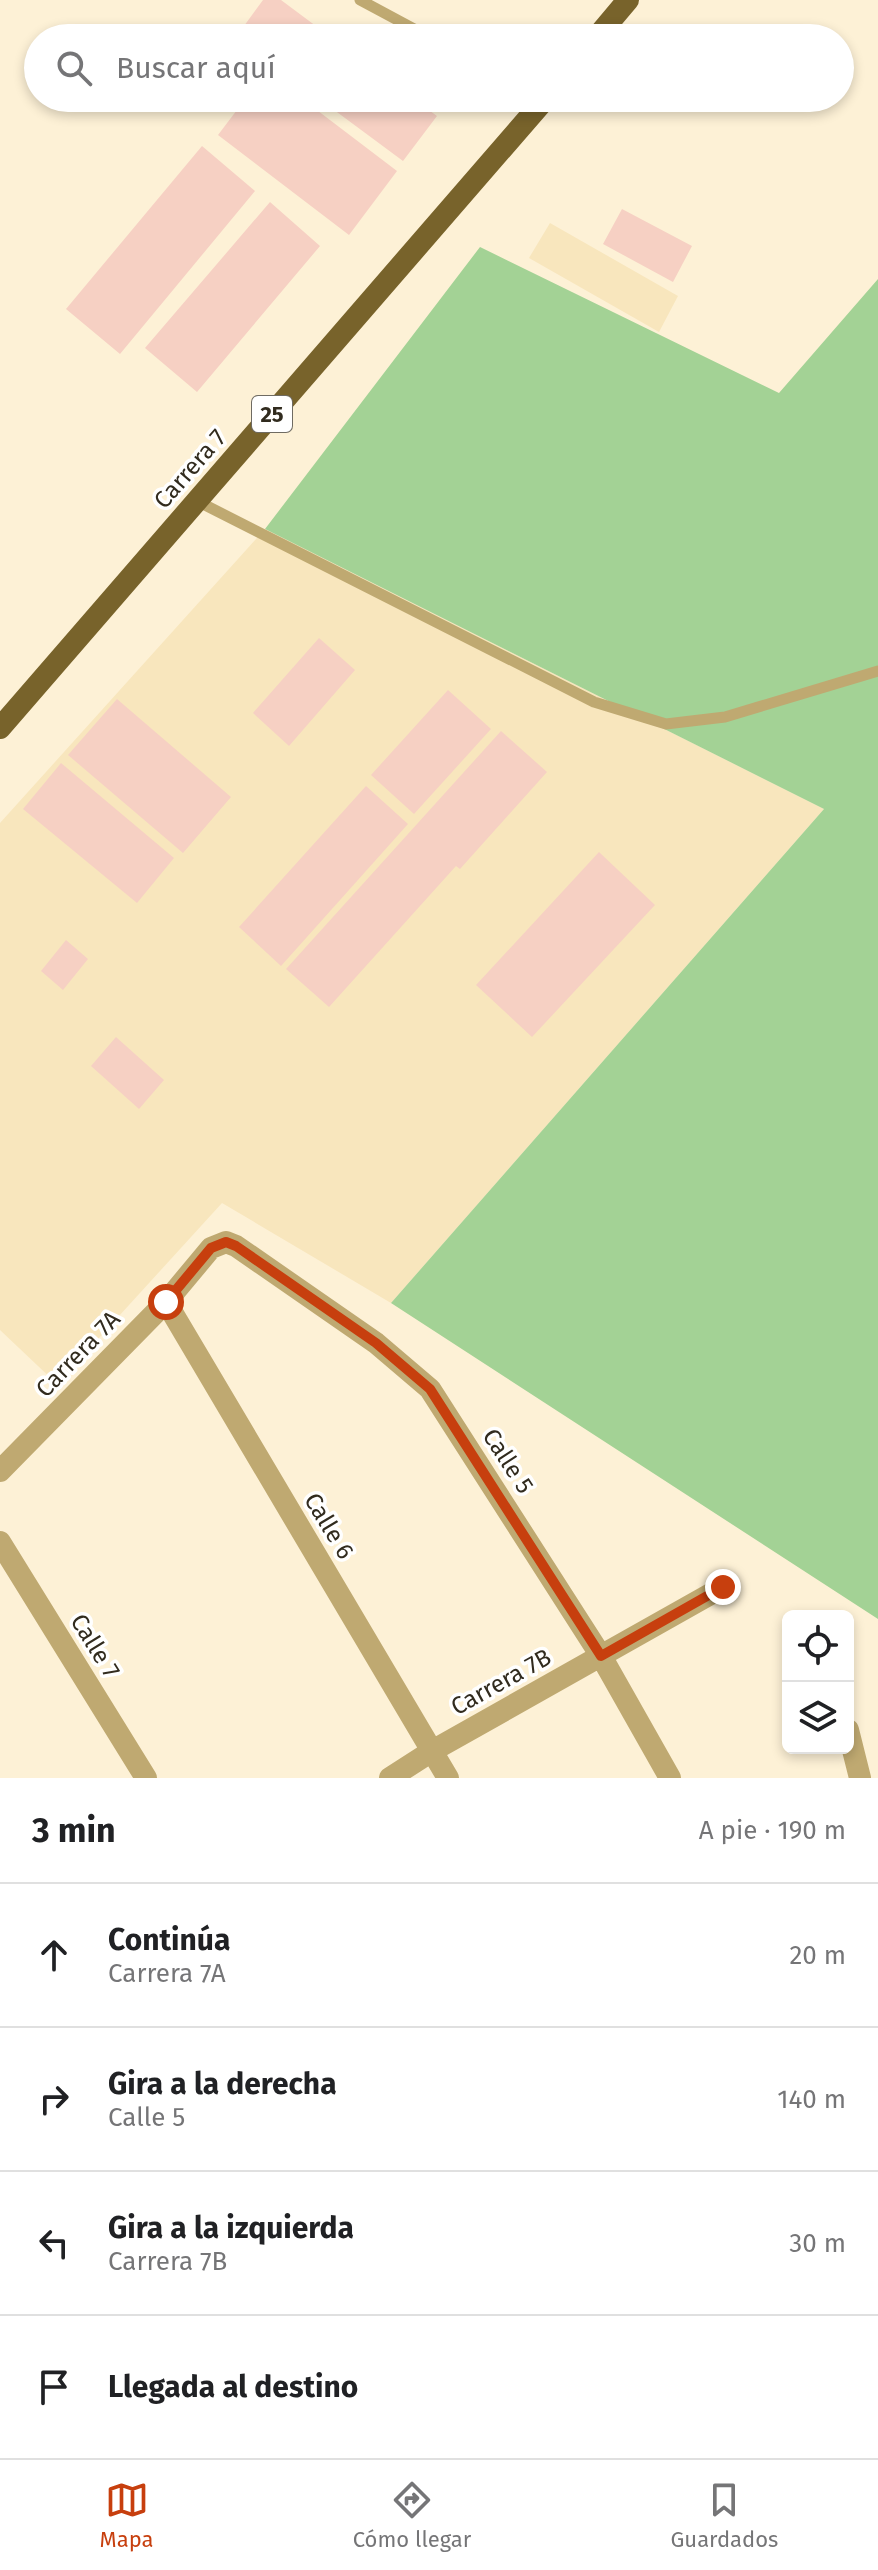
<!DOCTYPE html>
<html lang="es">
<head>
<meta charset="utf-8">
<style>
	:root { --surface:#fff; --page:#f6f6f6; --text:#202124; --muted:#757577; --line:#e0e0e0; --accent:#c73f0e }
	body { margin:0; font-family:"Fira Sans",sans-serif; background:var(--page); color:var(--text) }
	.controls { position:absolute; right:24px; bottom:24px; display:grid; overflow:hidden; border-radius:12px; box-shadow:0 4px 12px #0003 }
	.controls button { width:72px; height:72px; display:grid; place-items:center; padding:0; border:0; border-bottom:2px solid var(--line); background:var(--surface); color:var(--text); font:40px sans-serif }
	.stop { position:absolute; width:24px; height:24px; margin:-18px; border:6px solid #c73f0e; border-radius:50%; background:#fff }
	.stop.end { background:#c73f0e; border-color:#fff; box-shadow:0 2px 8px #0008 }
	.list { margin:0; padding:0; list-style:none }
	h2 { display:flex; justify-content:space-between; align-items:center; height:104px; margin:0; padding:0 32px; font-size:34px }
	h2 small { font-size:26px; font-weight:400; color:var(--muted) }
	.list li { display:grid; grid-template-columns:52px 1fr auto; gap:24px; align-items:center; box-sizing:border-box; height:144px; padding:0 32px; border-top:2px solid var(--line) }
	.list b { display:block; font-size:30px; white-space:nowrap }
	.list p { margin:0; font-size:26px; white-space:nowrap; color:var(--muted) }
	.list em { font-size:26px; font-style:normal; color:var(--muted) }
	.icon { flex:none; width:44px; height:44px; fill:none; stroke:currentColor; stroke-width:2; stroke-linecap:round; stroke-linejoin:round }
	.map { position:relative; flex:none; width:878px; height:1778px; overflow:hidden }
	.search { position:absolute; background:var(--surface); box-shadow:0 4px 12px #0003; left:24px; right:24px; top:24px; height:88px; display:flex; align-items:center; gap:20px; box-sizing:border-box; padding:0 28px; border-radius:44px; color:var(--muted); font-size:30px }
	.sheet { height:680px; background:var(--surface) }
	nav { display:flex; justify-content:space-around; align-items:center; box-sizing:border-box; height:112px; border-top:2px solid var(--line); background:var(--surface); font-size:22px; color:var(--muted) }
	nav a { display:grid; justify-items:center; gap:4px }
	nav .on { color:var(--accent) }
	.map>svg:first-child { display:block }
	.built { fill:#f8e6bd }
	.green { fill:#a3d295 }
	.building { fill:#f6d0c3 }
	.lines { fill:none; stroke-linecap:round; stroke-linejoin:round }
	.service { stroke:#bfa971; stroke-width:11 }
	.minor { stroke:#bfa971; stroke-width:22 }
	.trunk { stroke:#78632b; stroke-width:22 }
	.route { stroke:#c73f0e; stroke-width:10 }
	.labels { text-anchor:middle; stroke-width:7; stroke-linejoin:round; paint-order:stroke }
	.shield { fill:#fff; stroke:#6f6b62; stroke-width:2 }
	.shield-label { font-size:22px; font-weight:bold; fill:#312b1e }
	.street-label { font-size:24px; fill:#312b1e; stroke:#fff }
</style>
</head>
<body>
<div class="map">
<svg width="878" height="1778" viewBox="0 0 878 1778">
	<rect width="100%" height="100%" fill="#fdf1d6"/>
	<!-- built -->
	<path class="built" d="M550,223l128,73 -19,36 -130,-74z
		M265,529l559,280 -433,494 -169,-100 -165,181 -57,-54v-507z"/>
	<!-- green -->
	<path class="green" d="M480,247l299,146 99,-114v1340l-487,-316 433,-494 -559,-280z"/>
	<!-- building -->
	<path class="building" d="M263,0h18l51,38h-94l-2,-1z
		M246,98h55l96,73 -48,64 -131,-100z
		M318,98h94l25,18 -34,45z
		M202,146l53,45 -135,163 -54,-45z
		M270,202l50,44 -123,146 -52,-44z
		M622,209l70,37 -19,36 -70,-38z
		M319,638l36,32 -66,76 -36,-33z
		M448,690l43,39 -77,85 -43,-39z
		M117,699l114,98 -48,56 -115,-98z
		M501,731l46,41 -87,97 -4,-3 -127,141 -43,-38z
		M61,763l113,95 -37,45 -114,-94z
		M366,786l42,38 -127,142 -42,-39z
		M599,852l56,53 -123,132 -56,-52z
		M66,940l22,19 -25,31 -22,-19z
		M116,1037l48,43 -25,29 -48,-43z"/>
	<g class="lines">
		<!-- service -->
		<path class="service" d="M360,0l71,38
			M197,501l397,201 72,22 59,-7 153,-46"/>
		<!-- minor -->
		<path class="minor" d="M166,1302l282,476
			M0,1471l166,-169 45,-54 15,-6 10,4 140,97 54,46 171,267 69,122
			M0,1542l146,236
			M848,1730l12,48
			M390,1778l42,-27 291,-164"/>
		<!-- trunk -->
		<path class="trunk" d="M596,38l32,-38
			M0,728l546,-630"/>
	</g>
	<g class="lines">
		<!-- route -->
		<path class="route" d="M166,1302l45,-54 15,-6 10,4 140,97 54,46 171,267 122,-69"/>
	</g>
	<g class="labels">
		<!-- shield labels -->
		<rect class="shield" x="252" y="396" width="40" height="36" rx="6"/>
		<g class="shield-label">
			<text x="272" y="422">25</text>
		</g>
		<!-- street labels -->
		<g class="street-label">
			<text transform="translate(190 469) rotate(-49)" y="8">Carrera 7</text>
			<text transform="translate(78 1354) rotate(-46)" y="8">Carrera 7A</text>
			<text transform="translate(508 1461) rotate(57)" y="8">Calle 5</text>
			<text transform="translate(329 1526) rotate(59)" y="8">Calle 6</text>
			<text transform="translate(95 1646) rotate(58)" y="8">Calle 7</text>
			<text transform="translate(501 1682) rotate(-29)" y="8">Carrera 7B</text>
		</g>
	</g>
</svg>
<div class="controls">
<button><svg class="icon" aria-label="locate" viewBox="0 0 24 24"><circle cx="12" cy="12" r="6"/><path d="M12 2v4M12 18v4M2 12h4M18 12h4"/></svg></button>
<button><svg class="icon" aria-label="layers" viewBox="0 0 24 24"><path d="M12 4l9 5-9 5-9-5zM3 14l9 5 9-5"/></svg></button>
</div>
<div class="stop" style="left:166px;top:1302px"></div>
<div class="stop end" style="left:723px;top:1587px"></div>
<div class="search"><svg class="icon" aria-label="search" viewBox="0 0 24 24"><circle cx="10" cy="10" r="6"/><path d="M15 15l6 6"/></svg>Buscar aquí</div>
</div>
<section class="sheet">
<h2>3 min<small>A pie · 190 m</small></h2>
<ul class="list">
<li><svg class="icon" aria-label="ahead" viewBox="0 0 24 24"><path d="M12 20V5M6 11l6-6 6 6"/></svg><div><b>Continúa</b><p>Carrera 7A</p></div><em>20 m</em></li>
<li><svg class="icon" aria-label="right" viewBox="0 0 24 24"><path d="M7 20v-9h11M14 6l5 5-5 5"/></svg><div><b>Gira a la derecha</b><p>Calle 5</p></div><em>140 m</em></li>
<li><svg class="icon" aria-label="left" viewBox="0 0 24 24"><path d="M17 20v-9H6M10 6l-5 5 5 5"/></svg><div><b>Gira a la izquierda</b><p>Carrera 7B</p></div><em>30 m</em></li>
<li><svg class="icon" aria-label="arrive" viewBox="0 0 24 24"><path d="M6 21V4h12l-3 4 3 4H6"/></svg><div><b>Llegada al destino</b></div></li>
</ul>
</section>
<nav>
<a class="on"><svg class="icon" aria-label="map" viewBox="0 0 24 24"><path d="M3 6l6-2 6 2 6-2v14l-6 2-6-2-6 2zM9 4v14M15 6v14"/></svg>Mapa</a>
<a><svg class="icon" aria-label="directions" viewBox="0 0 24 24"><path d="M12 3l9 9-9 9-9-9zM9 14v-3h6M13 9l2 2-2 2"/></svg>Cómo llegar</a>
<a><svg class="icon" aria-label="saved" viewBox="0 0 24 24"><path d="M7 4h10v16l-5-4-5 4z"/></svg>Guardados</a>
</nav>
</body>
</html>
